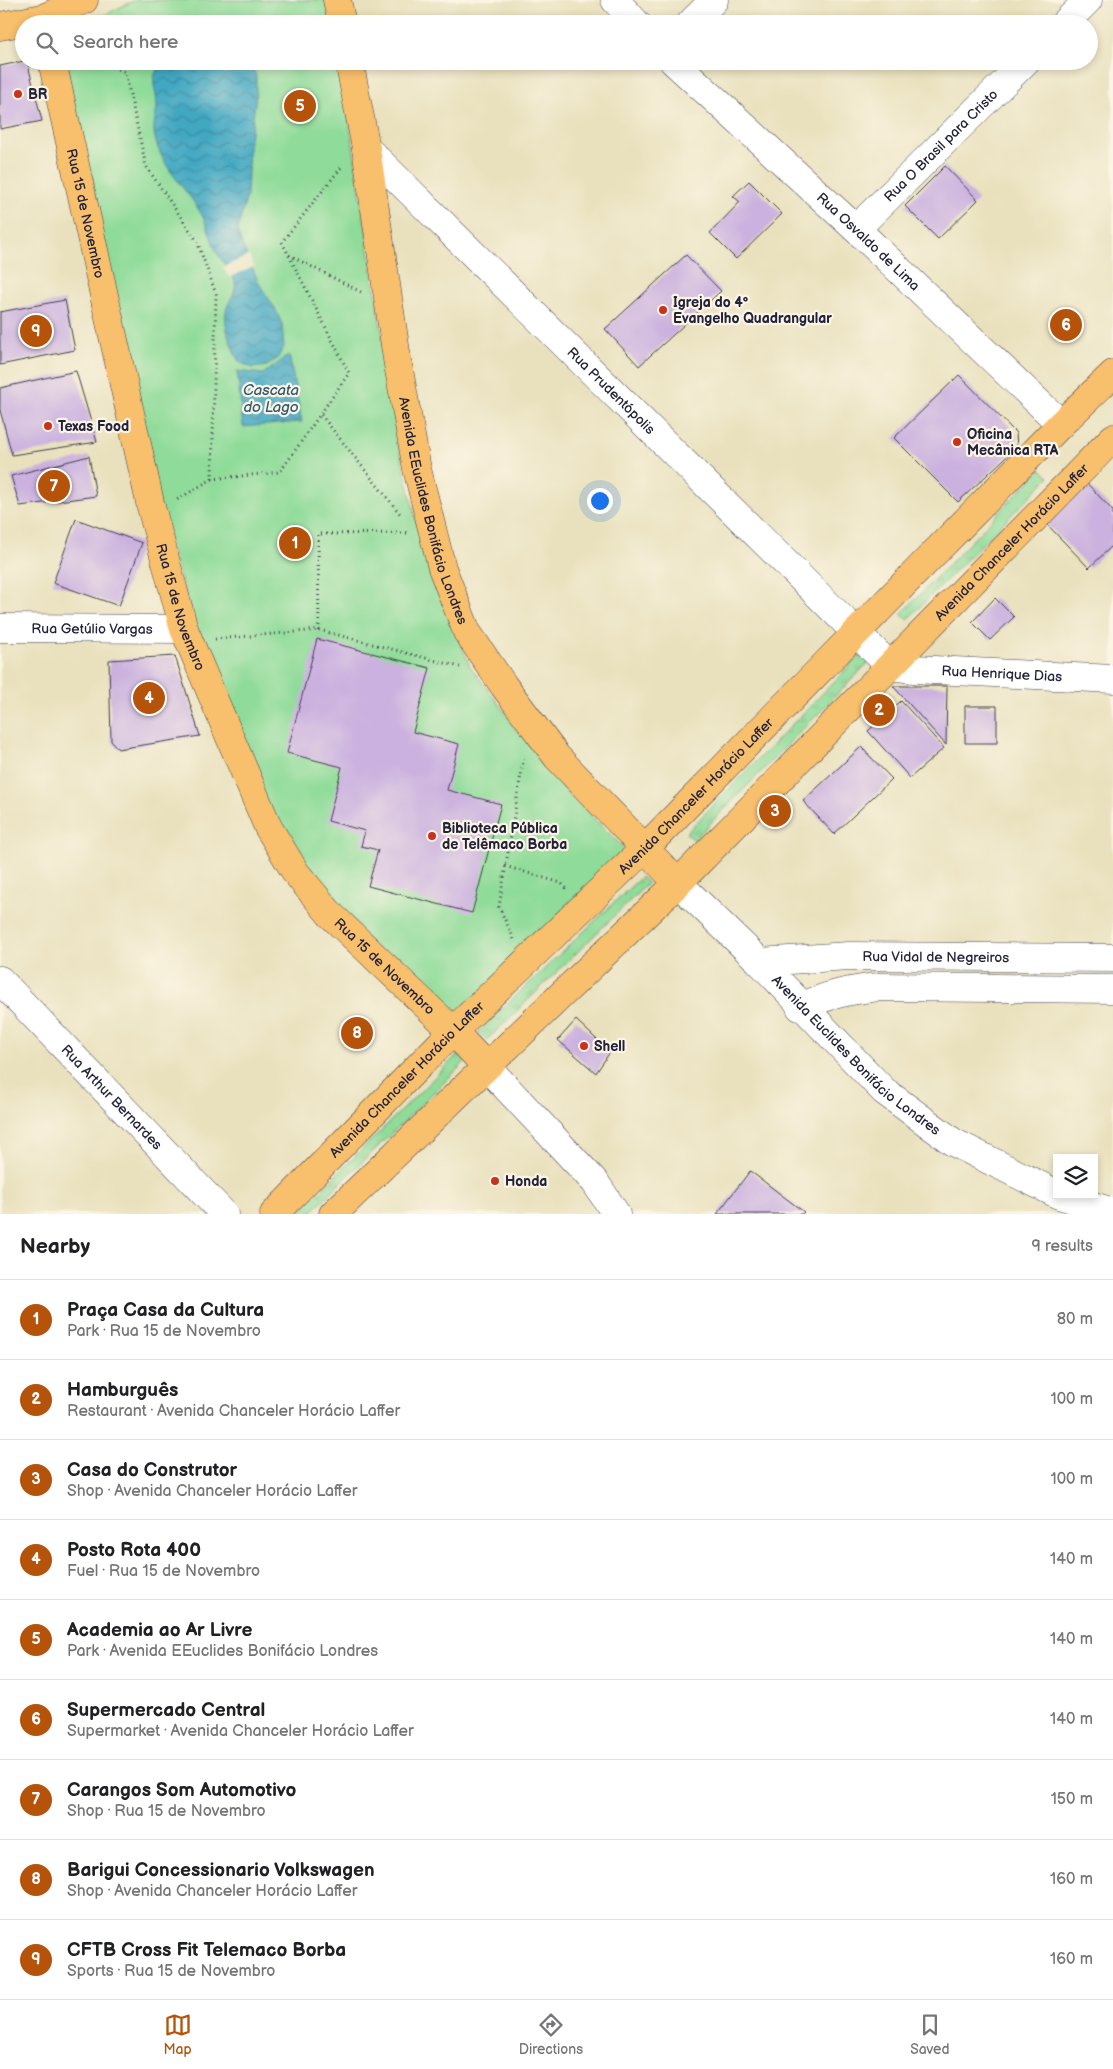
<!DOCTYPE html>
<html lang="en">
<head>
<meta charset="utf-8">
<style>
	:root { --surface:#fff; --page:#f6f6f6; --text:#202124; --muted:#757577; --line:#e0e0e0; --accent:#b45309 }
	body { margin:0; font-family:"Balsamiq Sans",sans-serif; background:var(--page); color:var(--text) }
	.controls { position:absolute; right:15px; bottom:15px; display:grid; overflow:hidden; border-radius:0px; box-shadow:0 2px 8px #0003 }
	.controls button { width:45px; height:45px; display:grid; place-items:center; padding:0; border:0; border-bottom:1px solid var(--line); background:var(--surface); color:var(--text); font:25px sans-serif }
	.you { position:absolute; left:599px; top:500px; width:18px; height:18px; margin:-12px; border:4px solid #fff; border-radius:50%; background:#1a73e8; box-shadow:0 0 0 8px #1a73e833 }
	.badge { display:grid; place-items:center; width:32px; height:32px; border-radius:50%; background:var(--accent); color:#fff; font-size:16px; font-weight:700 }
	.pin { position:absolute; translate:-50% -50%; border:2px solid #fff; box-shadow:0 1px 5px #0006 }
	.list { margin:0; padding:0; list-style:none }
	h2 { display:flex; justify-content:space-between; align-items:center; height:65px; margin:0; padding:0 20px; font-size:21px }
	h2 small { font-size:16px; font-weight:400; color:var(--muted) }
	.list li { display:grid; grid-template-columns:32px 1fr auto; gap:15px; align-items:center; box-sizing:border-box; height:80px; padding:0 20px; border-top:1px solid var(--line) }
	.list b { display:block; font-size:19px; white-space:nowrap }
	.list p { margin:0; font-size:16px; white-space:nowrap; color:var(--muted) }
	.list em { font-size:16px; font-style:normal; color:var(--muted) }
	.icon { flex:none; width:28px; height:28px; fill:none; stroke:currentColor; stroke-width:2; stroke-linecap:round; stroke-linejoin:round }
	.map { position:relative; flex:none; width:1113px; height:1214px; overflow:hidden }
	.search { position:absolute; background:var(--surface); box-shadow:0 2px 8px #0003; left:15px; right:15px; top:15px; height:55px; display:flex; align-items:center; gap:12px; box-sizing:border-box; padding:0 18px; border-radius:28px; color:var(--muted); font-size:19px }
	.sheet { height:785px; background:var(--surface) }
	nav { display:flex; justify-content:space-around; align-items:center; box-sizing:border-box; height:70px; border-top:1px solid var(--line); background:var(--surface); font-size:14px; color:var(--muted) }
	nav a { display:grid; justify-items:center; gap:2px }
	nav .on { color:var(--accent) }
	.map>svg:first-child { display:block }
	.grass { fill:url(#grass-tufts); stroke:#587e6a }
	.park { fill:#8fdb99; stroke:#587e6a }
	.water { fill:url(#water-waves); stroke:#32657e }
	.pier { fill:#e9e1bd }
	.building { fill:#cab1df }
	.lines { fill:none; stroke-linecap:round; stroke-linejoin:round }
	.minor-casing { stroke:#403f4e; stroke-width:29 }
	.major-casing { stroke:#403f4e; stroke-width:29 }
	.path { stroke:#403f4e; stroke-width:3; stroke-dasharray:1 4; stroke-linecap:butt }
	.minor { stroke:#fff; stroke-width:28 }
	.major { stroke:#f8bf6c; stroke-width:28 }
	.poi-dot { fill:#c8321e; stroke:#fcf5e5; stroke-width:2 }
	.labels { text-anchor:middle; stroke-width:4.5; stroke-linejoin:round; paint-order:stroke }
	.poi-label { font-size:14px; font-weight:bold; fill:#22223b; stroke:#fcf5e5; text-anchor:start }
	.street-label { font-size:14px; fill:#22223b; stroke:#fcf5e5 }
	.water-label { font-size:15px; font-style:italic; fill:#2f5871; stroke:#fcf5e5 }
</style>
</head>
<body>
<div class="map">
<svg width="1113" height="1214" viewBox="0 0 1113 1214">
	<defs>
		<pattern id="grass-tufts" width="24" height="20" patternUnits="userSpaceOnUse" patternTransform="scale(1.25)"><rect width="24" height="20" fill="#8fdb99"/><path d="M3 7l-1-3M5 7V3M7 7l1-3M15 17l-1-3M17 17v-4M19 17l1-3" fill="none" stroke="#7bbc85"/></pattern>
		<pattern id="water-waves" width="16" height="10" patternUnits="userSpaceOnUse" patternTransform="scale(1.25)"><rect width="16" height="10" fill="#42a8c2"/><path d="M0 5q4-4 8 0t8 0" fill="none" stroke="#37889f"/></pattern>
	</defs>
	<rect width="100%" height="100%" fill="#fcf5e5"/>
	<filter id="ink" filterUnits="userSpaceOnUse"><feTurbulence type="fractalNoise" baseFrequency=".02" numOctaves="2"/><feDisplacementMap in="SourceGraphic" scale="10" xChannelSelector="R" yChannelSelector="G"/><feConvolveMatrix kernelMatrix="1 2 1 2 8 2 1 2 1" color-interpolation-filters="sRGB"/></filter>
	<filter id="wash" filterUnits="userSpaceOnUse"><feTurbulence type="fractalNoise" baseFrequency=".0096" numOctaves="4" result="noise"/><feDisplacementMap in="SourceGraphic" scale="20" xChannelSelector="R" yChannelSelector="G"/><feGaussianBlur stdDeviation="1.12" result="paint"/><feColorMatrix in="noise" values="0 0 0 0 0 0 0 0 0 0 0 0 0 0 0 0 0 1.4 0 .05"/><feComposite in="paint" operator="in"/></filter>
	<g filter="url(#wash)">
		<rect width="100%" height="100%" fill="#e9e1bd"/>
		<!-- grass -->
		<path class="grass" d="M1041,469l8,8 -141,142 -7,-5z
			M865,650l9,7 -180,183 -8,-7z
			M641,877l7,6 -162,158 -8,-9z
			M459,1053l7,8 -157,153h-12z"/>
		<!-- park -->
		<path class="park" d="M135,0h195l4,24h-248z
			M57,61h283l60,390 24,104 46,111 90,119 70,69 -179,163 -114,-106 -63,-85 -67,-164 -42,-132z"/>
		<!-- water -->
		<path class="water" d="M166,61h83l7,14v21l-7,51 -2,49 -8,28 -1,11 22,50 15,23 7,16 2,23 -7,12 -10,7 -14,2 -14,-6c-7,-14 -16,-35 -13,-51 2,-11 11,-17 9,-29 -3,-10 -13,-20 -18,-29 -7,-15 -10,-32 -20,-46 -16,-24 -39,-45 -43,-75 -1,-9 3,-18 3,-27 -1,-22 -11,-27 9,-44z
			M289,355l13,67 -59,5 -6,-56 26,3z"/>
		<!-- pier -->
		<path class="pier" d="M249,256l5,11 -25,10 -6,-10z"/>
		<g id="blocks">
			<!-- building -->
			<path class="building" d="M24,61h3l15,60 -42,8v-63z
				M945,166l33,34 -40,39 -33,-33z
				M749,181l33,33 -46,45 -26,-26 30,-31 -7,-6z
				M686,255l35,36 -82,75 -34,-37z
				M65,300l10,50 -75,15v-53z
				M76,371l21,71 -85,13 -12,-45v-22z
				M959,375l57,58 1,14 -59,55 -64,-64z
				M89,456l7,40 -76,10 -9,-30z
				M1081,477l32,34v34l-24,23 -49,-51z
				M76,519l66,24 -23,63 -66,-23z
				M995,598l19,19 -24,23 -18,-18z
				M317,639l113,29 -17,64 46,12 -12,46 54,14 -29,109 -104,-27 10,-36 -17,-4 4,-15 -37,-10 14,-54 -55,-14z
				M175,656l25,80 -82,13 -7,-8 -2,-81z
				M893,686h54l-1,59z
				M901,701l43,47 -34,30 -42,-47z
				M965,706h32v37h-32z
				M861,747l31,32 -58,55 -31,-33z
				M576,1020l34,32 -14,21 -38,-33z
				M750,1171l54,41 -2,2h-85z"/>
		</g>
	</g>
	<g filter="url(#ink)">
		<use href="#blocks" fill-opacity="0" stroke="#403f4e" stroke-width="1"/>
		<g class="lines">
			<defs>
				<g id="minor">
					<path d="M615,0l22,24"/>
					<path d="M690,24l24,-24"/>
					<path d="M1064,24l24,-24"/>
					<path id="s1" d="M673,61l183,168 205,195"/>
					<path id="s2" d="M366,148l524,518 24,3 199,10"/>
					<path id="s3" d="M856,229l170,-168"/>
					<path id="s4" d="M0,628l184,1"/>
					<path id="s5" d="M678,883l82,79 124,129 69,51 104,52"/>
					<path id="s6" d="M760,962l88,-6 265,2"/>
					<path id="s7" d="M0,980l224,234"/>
					<path d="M800,1007c28,-12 49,-17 79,-20l234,2"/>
					<path d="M486,1066l109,116 21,32"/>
					<path d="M1059,1195l54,17"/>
				</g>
				<g id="major">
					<path d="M337,0l5,24"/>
					<path d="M0,26l43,-8 41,-18"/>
					<path id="s8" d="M52,61l99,446 33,122 84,198 28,46 35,42 122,116 33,35"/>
					<path id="s9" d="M349,61l17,87 31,211 20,110 25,99 25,64 37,54 53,71 121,126"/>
					<path id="s10" d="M274,1214l179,-183 191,-182 417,-425 52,-50"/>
					<path id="s11" d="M333,1214l345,-331 435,-445"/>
				</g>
			</defs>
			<!-- minor casing -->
			<use href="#minor" class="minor-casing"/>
			<!-- major casing -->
			<use href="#major" class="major-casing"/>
			<!-- path -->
			<path class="path" d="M100,61l25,11 21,94 51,75 19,53 -4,185 -37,22
				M289,255l72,37
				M321,415l80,100
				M212,479l68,-7 69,-99 -67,-131 61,-77
				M407,533l-89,1 1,96 141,37
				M215,639l104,-9
				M505,866l56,17 6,6
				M514,939l-15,-32 25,-151"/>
			<!-- minor -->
			<use href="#minor" class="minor"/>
			<!-- major -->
			<use href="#major" class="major"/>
		</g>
	</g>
	<!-- markers -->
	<g class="poi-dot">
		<circle cx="18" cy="94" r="5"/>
		<circle cx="663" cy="310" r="5"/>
		<circle cx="48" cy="426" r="5"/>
		<circle cx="957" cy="442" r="5"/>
		<circle cx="432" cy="836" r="5"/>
		<circle cx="584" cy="1046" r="5"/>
		<circle cx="495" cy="1181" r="5"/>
	</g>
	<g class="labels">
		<!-- poi labels -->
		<g class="poi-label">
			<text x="28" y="99">BR</text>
			<text x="673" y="307">Igreja do 4º<tspan x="673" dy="16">Evangelho Quadrangular</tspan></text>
			<text x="58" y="431">Texas Food</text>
			<text x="967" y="439">Oficina<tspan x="967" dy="16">Mecânica RTA</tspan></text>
			<text x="442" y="833">Biblioteca Pública<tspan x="442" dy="16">de Telêmaco Borba</tspan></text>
			<text x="594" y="1051">Shell</text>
			<text x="505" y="1186">Honda</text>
		</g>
		<!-- street labels -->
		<g class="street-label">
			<text dy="5" stroke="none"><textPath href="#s3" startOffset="119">Rua O Brasil para Cristo</textPath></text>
			<text dy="5" stroke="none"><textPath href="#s8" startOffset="156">Rua 15 de Novembro</textPath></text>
			<text dy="5" stroke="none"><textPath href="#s1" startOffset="266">Rua Osvaldo de Lima</textPath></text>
			<text dy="5" stroke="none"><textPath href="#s2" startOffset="345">Rua Prudentópolis</textPath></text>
			<text dy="5" stroke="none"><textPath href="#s9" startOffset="458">Avenida EEuclides Bonifácio Londres</textPath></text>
			<text dy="5" stroke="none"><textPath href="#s11" startOffset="955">Avenida Chanceler Horácio Laffer</textPath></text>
			<text dy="5" stroke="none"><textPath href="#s8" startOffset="561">Rua 15 de Novembro</textPath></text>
			<text dy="5" stroke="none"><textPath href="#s4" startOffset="92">Rua Getúlio Vargas</textPath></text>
			<text dy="5" stroke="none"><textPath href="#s2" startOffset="849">Rua Henrique Dias</textPath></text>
			<text dy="5" stroke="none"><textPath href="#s10" startOffset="594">Avenida Chanceler Horácio Laffer</textPath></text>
			<text dy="5" stroke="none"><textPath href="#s6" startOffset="176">Rua Vidal de Negreiros</textPath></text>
			<text dy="5" stroke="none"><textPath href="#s8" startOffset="981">Rua 15 de Novembro</textPath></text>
			<text dy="5" stroke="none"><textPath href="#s5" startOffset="248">Avenida Euclides Bonifácio Londres</textPath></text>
			<text dy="5" stroke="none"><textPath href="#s10" startOffset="189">Avenida Chanceler Horácio Laffer</textPath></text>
			<text dy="5" stroke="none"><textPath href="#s7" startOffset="162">Rua Arthur Bernardes</textPath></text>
		</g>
		<!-- water labels -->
		<g class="water-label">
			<text x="271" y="395">Cascata<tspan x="271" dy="17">do Lago</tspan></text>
		</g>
	</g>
</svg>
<div class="controls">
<button><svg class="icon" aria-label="layers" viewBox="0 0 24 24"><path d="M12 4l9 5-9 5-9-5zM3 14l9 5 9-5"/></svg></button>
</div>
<div class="you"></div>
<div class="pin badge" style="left:295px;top:543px">1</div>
<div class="pin badge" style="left:879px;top:710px">2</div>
<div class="pin badge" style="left:775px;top:811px">3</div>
<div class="pin badge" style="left:149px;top:698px">4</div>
<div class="pin badge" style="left:300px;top:106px">5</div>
<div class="pin badge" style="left:1066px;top:325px">6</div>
<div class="pin badge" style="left:54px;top:486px">7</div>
<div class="pin badge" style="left:357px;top:1033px">8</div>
<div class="pin badge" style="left:36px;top:331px">9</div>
<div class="search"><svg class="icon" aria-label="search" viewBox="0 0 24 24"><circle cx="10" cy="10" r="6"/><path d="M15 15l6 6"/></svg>Search here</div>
</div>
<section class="sheet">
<h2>Nearby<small>9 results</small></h2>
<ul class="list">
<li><span class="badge">1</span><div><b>Praça Casa da Cultura</b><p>Park · Rua 15 de Novembro</p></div><em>80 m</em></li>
<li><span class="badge">2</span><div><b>Hamburguês</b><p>Restaurant · Avenida Chanceler Horácio Laffer</p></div><em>100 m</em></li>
<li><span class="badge">3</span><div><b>Casa do Construtor</b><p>Shop · Avenida Chanceler Horácio Laffer</p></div><em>100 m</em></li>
<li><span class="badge">4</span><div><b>Posto Rota 400</b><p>Fuel · Rua 15 de Novembro</p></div><em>140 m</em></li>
<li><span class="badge">5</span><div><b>Academia ao Ar Livre</b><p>Park · Avenida EEuclides Bonifácio Londres</p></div><em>140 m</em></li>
<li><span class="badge">6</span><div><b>Supermercado Central</b><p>Supermarket · Avenida Chanceler Horácio Laffer</p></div><em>140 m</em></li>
<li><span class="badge">7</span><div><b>Carangos Som Automotivo</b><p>Shop · Rua 15 de Novembro</p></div><em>150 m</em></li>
<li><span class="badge">8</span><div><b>Barigui Concessionario Volkswagen</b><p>Shop · Avenida Chanceler Horácio Laffer</p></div><em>160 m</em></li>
<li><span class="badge">9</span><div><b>CFTB Cross Fit Telemaco Borba</b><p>Sports · Rua 15 de Novembro</p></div><em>160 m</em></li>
</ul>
</section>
<nav>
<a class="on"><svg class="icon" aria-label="map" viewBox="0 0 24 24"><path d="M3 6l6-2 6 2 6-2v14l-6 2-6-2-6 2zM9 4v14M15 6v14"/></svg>Map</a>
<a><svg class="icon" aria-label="directions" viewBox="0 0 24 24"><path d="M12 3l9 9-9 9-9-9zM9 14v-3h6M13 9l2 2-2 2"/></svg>Directions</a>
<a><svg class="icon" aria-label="saved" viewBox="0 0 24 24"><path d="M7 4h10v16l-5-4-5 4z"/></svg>Saved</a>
</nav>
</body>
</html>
